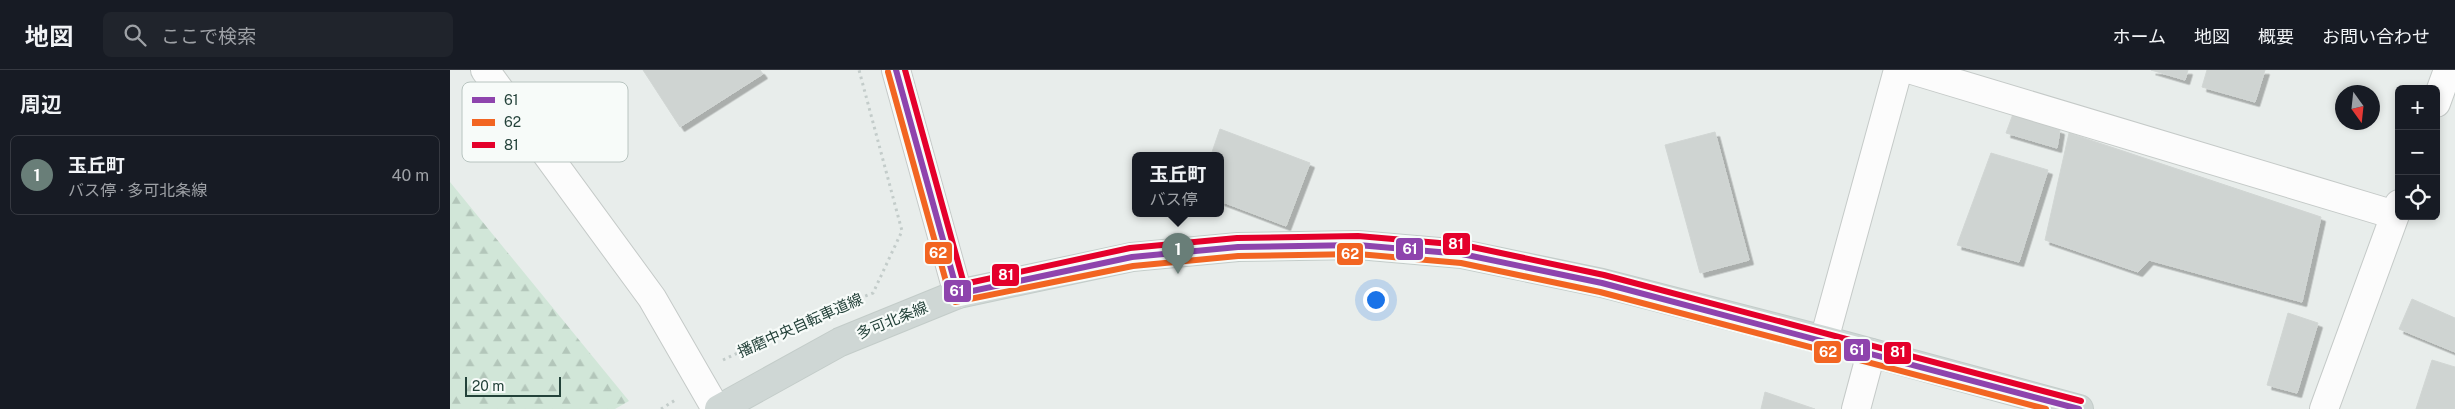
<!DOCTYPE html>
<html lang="ja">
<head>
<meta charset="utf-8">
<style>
	:root { --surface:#171b24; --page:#20242c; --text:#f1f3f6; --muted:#9ea1a6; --line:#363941; --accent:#697e78 }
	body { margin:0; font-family:"Public Sans","Noto Sans JP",sans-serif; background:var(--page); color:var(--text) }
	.controls { position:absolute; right:15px; top:15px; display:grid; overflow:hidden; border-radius:8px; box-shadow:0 2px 8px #0003 }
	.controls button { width:45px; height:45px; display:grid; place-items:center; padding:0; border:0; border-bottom:1px solid var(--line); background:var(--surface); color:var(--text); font:25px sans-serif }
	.compass { position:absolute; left:1885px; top:15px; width:45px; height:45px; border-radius:50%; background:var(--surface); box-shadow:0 2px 8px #0003; rotate:165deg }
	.scale { position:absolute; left:15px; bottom:12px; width:96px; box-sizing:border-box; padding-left:5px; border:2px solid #24423a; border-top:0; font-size:14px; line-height:18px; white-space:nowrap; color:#24423a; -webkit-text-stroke:4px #f7fbf9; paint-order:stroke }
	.you { position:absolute; left:925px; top:229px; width:18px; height:18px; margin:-12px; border:4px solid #fff; border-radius:50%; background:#1a73e8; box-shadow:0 0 0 8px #1a73e833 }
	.badge { display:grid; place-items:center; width:32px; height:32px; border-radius:50%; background:var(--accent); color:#fff; font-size:16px; font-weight:700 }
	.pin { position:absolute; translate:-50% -41px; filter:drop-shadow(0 1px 2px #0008) }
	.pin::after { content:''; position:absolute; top:26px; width:18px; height:15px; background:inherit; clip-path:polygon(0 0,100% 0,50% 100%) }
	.popup { position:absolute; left:682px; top:82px; width:92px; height:65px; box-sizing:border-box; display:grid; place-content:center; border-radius:8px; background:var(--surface); filter:drop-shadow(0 1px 4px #0005); font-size:16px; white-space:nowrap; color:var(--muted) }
	.popup b { font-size:19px; color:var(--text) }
	.popup::after { content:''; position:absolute; left:50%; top:100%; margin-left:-10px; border:10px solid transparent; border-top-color:var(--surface) }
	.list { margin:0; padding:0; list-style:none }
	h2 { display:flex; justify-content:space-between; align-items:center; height:65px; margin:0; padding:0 20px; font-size:21px }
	h2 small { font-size:16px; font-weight:400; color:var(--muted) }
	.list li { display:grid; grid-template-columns:32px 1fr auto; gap:15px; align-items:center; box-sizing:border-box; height:80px; margin:0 10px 10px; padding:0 10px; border:1px solid var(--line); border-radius:8px }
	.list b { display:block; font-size:19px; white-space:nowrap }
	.list p { margin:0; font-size:16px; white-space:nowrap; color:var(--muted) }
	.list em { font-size:16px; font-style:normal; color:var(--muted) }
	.icon { flex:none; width:28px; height:28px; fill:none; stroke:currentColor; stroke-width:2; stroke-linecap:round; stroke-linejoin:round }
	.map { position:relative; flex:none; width:2005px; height:339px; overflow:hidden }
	header { display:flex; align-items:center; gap:30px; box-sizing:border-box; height:70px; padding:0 25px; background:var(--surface); border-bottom:1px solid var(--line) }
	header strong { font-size:24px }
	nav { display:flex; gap:28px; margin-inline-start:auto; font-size:18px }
	.search { width:350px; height:45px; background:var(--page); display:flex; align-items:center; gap:12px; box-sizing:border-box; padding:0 18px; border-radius:8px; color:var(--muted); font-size:19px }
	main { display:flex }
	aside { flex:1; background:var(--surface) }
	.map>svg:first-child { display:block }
	.forest { fill:url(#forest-firs) }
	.building { fill:#cfd4d2; stroke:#d1d6d4; filter:url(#shadow) }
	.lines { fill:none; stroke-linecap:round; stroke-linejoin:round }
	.minor-casing { stroke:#c5cac8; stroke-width:30 }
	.tertiary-casing { stroke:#c5cac8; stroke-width:30 }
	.primary-casing { stroke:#c3ccc9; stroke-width:30 }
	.path { stroke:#c3ccca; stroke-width:3; stroke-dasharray:2.5 4; stroke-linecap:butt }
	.minor { stroke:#fcfcfc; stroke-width:28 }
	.tertiary { stroke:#fcfcfc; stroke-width:28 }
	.primary { stroke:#cfd7d5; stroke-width:28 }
	.bus-1-casing { stroke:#f7fbf9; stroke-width:10 }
	.bus-2-casing { stroke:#f7fbf9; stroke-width:10 }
	.bus-3-casing { stroke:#f7fbf9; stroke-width:10 }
	.bus-1 { stroke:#8e44ad; stroke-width:6 }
	.bus-2 { stroke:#f26522; stroke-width:6 }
	.bus-3 { stroke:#e4002b; stroke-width:6 }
	.labels { text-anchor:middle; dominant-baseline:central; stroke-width:4.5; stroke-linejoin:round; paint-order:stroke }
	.street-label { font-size:15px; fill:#24423a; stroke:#f7fbf9 }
	.key { fill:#f7fbf9; stroke:#b8c4c0; stroke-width:1 }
	.key-label { font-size:14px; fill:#24423a }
	.line-badge { stroke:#f7fbf9; stroke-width:2 }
	.badge-label { font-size:14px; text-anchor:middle; font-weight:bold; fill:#fff }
</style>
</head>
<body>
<header>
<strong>地図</strong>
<div class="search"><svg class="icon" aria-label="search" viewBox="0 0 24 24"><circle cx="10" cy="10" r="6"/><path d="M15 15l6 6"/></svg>ここで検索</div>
<nav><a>ホーム</a><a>地図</a><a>概要</a><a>お問い合わせ</a></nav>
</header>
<main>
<aside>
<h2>周辺<small></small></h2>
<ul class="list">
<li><span class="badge">1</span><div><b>玉丘町</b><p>バス停 · 多可北条線</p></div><em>40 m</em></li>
</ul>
</aside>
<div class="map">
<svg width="2005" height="339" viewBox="0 0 2005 339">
	<defs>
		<pattern id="forest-firs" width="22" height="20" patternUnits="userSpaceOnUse" patternTransform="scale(1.25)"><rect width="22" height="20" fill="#d1e6d8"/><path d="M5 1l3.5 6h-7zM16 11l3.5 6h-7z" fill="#b3c6ba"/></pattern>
		<filter id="shadow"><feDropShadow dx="4.5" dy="4.5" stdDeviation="0" flood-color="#0004"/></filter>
	</defs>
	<rect width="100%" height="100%" fill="#e8edeb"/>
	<path class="forest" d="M0,112L179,331L165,339H0Z"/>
	<path class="building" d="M193,0H310L313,4L230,57Z
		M1701,0H1738L1735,10Z
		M1757,0H1815L1805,32L1752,17Z
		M1563,44L1610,60L1607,78L1556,63Z
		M770,59L860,93L836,156L770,131V85H761Z
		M1265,62L1299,190L1250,203L1215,75Z
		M1619,63L1871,147L1852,232L1699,190L1688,202L1595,170Z
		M1541,83L1598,100L1569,192L1507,175Z
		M1962,229L2005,248V282L1949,259Z
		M1838,243L1868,253L1847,323L1817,315Z
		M1982,290L2005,297V339H1966Z
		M1315,322L1365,339H1311Z"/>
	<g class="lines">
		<defs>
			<path id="minor" d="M35,0L202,228L266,339
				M1462,0L1945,145
				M1986,33L1998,0
				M1374,270L1448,0
				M1406,339L1421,283
				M1874,339L1949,134"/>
			<path id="tertiary" d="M446,0L508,224"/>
			<path id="primary" d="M269,339L390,272L508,224L682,187L788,177L908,175L1012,184L1152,213L1374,270L1629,339"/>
		</defs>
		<use href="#minor" class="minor-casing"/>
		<use href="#tertiary" class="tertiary-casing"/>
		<use href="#primary" class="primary-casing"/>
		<path class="path" d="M273,290L365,246L423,223L452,161L409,0
			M211,339L227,329"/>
		<use href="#minor" class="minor"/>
		<use href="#tertiary" class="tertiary"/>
		<use href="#primary" class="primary"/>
		<defs>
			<path id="bus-1" d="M446,0L508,224L682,187L788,177L908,175L1012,184L1152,213L1629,339"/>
			<path id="bus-2" d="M438,2L500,226L505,232L683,196L788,186L908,184L1011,193L1150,222L1596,339"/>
			<path id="bus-3" d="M455,0L514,214L680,178L787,168L908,166L1013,175L1154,205L1631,331"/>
		</defs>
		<use href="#bus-1" class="bus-1-casing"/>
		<use href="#bus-2" class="bus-2-casing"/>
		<use href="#bus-3" class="bus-3-casing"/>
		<use href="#bus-1" class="bus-1"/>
		<use href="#bus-2" class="bus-2"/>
		<use href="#bus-3" class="bus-3"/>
	</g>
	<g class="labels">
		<g class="street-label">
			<text transform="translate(442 250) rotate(-22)">多可北条線</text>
			<text transform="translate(350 255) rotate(-24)">播磨中央自転車道線</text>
		</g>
	</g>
	<rect x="12" y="12" width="166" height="80" rx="8" class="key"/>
	<rect x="22" y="27" width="23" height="6" fill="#8e44ad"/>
	<rect x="22" y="49" width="23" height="7" fill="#f26522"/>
	<rect x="22" y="72" width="23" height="6" fill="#e4002b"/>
	<g class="key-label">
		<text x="54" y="35">61</text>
		<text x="54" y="57">62</text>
		<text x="54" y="80">81</text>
	</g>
	<g class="line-badge">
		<rect x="992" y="162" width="29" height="24" rx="5" fill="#e4002b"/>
		<rect x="945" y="167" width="29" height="24" rx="5" fill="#8e44ad"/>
		<rect x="474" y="171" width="29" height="24" rx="5" fill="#f26522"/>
		<rect x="886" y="172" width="28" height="24" rx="5" fill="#f26522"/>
		<rect x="541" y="193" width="29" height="24" rx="5" fill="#e4002b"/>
		<rect x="493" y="209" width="29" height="24" rx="5" fill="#8e44ad"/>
		<rect x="1393" y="268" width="28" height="24" rx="5" fill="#8e44ad"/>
		<rect x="1363" y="270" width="29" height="24" rx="5" fill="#f26522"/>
		<rect x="1433" y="271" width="29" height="24" rx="5" fill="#e4002b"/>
	</g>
	<g class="badge-label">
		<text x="1006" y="179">81</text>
		<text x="960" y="184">61</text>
		<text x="488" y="188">62</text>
		<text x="900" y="189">62</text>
		<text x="556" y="210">81</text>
		<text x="507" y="226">61</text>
		<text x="1407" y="285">61</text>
		<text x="1378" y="287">62</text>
		<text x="1448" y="287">81</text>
	</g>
</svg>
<div class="controls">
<button>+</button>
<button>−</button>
<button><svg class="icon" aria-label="locate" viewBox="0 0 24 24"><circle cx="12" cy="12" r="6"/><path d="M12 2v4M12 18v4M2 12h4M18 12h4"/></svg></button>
</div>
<svg class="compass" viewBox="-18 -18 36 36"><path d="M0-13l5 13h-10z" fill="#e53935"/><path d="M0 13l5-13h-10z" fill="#9ea1a6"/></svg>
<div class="scale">20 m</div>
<div class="you"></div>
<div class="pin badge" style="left:728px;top:204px">1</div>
<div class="popup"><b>玉丘町</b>バス停</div>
</div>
</main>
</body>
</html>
